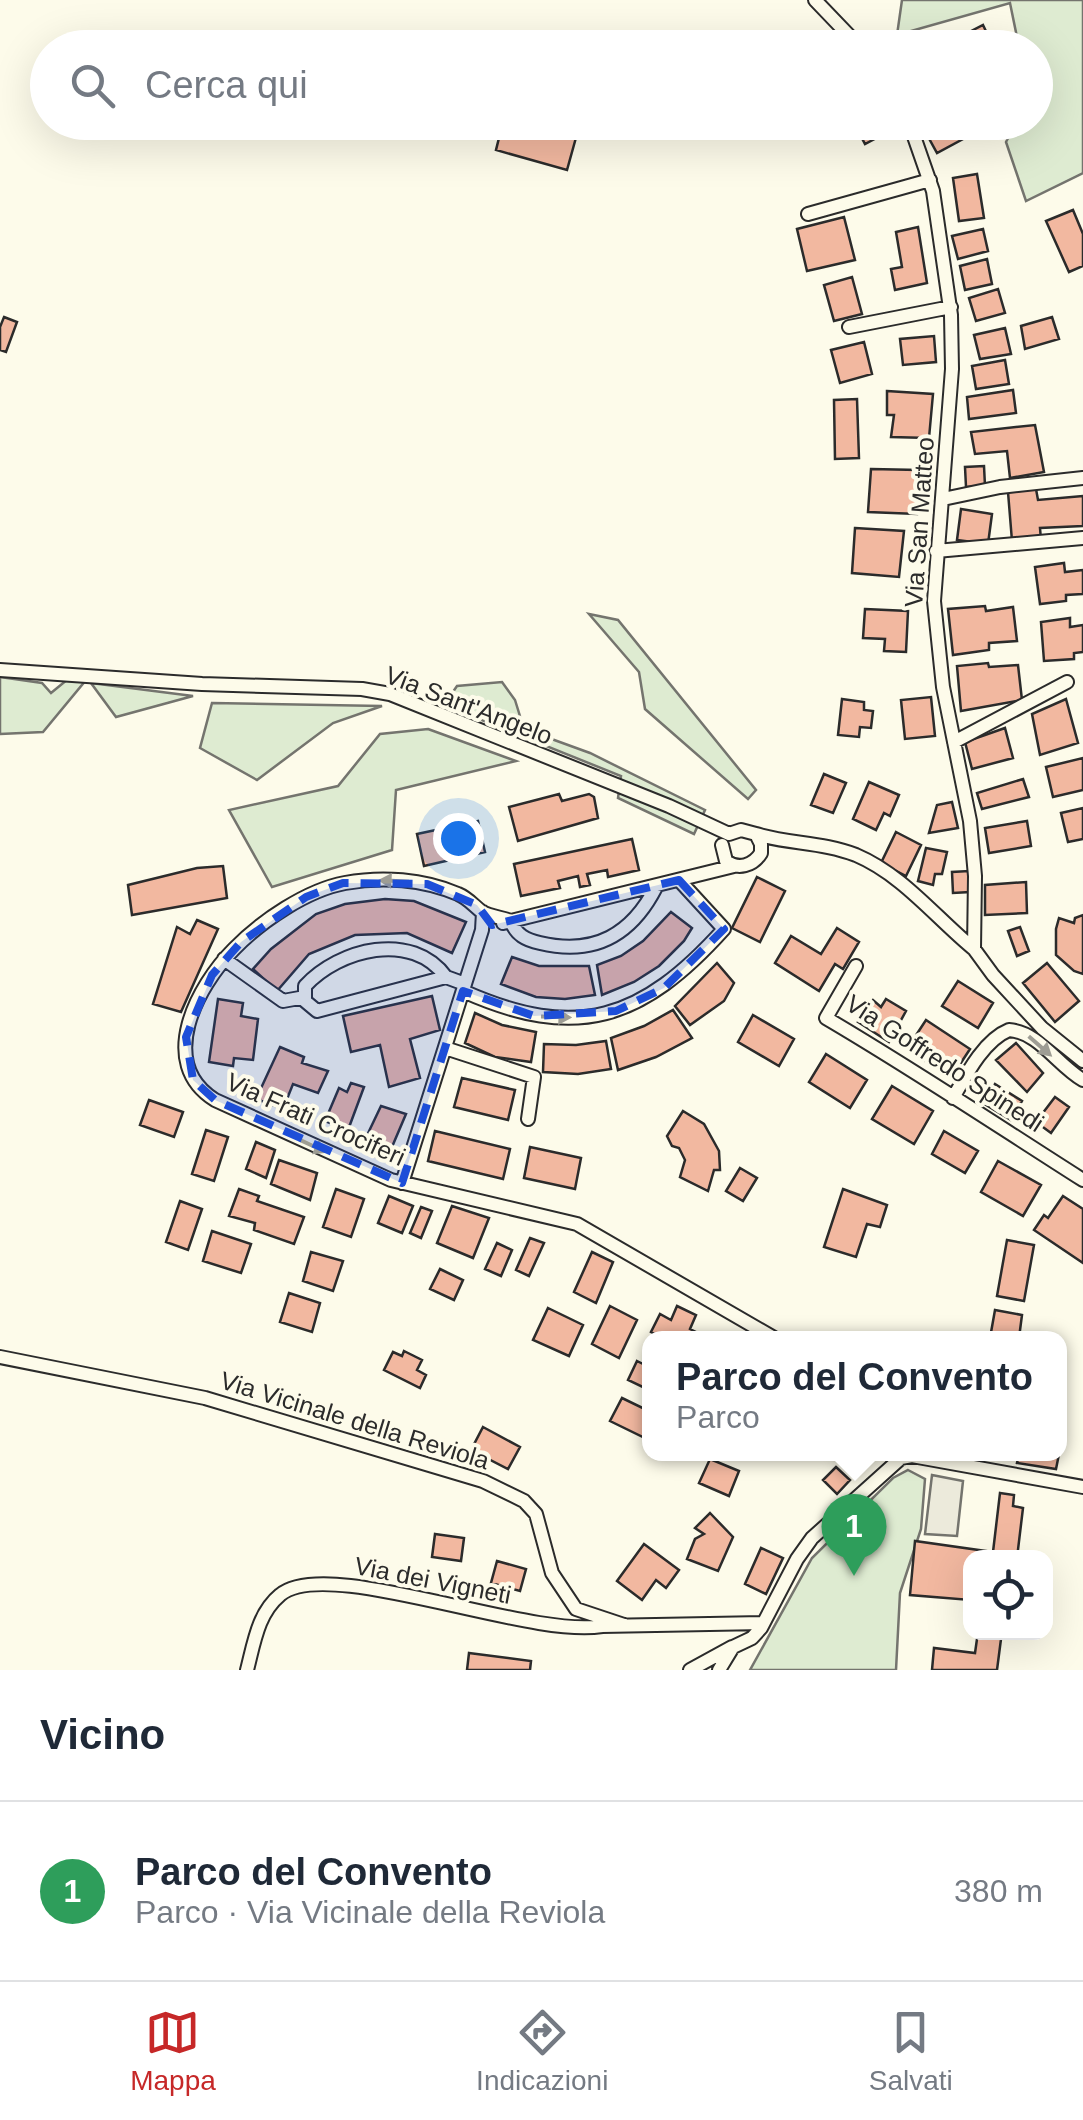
<!DOCTYPE html>
<html lang="it">
<head>
<meta charset="utf-8">
<style>
	:root { --surface:#fff; --page:#f6f6f7; --text:#1f2937; --muted:#747a83; --line:#e0e1e3; --accent:#c62828 }
	body { margin:0; font-family:Helvetica,sans-serif; background:var(--page); color:var(--text) }
	.controls { position:absolute; right:30px; bottom:30px; display:grid; overflow:hidden; border-radius:20px; box-shadow:0 10px 40px #0002 }
	.controls button { width:90px; height:90px; display:grid; place-items:center; padding:0; border:0; border-bottom:2px solid var(--line); background:var(--surface); color:var(--text); font:50px sans-serif }
	.you { position:absolute; left:458px; top:838px; width:35px; height:35px; margin:-25px; border:8px solid #fff; border-radius:50%; background:#1a73e8; box-shadow:0 0 0 15px #1a73e833 }
	.badge { display:grid; place-items:center; width:65px; height:65px; border-radius:50%; background:var(--accent); color:#fff; font-size:32px; font-weight:700 }
	.pin { position:absolute; translate:-50% -82px; filter:drop-shadow(0 2px 5px #0008) }
	.pin::after { content:''; position:absolute; top:52px; width:35px; height:30px; background:inherit; clip-path:polygon(0 0,100% 0,50% 100%) }
	.popup { position:absolute; left:642px; top:1331px; width:425px; height:130px; box-sizing:border-box; display:grid; place-content:center; border-radius:20px; background:var(--surface); filter:drop-shadow(0 2px 8px #0005); font-size:32px; white-space:nowrap; color:var(--muted) }
	.popup b { font-size:38px; color:var(--text) }
	.popup::after { content:''; position:absolute; left:50%; top:100%; margin-left:-20px; border:20px solid transparent; border-top-color:var(--surface) }
	.list { margin:0; padding:0; list-style:none }
	h2 { display:flex; justify-content:space-between; align-items:center; height:130px; margin:0; padding:0 40px; font-size:42px }
	h2 small { font-size:32px; font-weight:400; color:var(--muted) }
	.list li { display:grid; grid-template-columns:65px 1fr auto; gap:30px; align-items:center; box-sizing:border-box; height:180px; padding:0 40px; border-top:2px solid var(--line) }
	.list b { display:block; font-size:38px; white-space:nowrap }
	.list p { margin:0; font-size:32px; white-space:nowrap; color:var(--muted) }
	.list em { font-size:32px; font-style:normal; color:var(--muted) }
	.icon { flex:none; width:55px; height:55px; fill:none; stroke:currentColor; stroke-width:2; stroke-linecap:round; stroke-linejoin:round }
	.map { position:relative; flex:none; width:1083px; height:1670px; overflow:hidden }
	.search { position:absolute; background:var(--surface); box-shadow:0 10px 40px #0002; left:30px; right:30px; top:30px; height:110px; display:flex; align-items:center; gap:25px; box-sizing:border-box; padding:0 35px; border-radius:55px; color:var(--muted); font-size:38px }
	.sheet { height:310px; background:var(--surface) }
	nav { display:flex; justify-content:space-around; align-items:center; box-sizing:border-box; height:140px; border-top:2px solid var(--line); background:var(--surface); font-size:28px; color:var(--muted) }
	nav a { display:grid; justify-items:center; gap:5px }
	nav .on { color:var(--accent) }
	.map>svg:first-child { display:block }
	.green { fill:#deebd1; stroke:#74746e; stroke-width:2.5 }
	.parking { fill:#eceadb; stroke:#74746e; stroke-width:2.5 }
	.building { fill:#f2b8a0; stroke:#2b2b2b; stroke-width:2.5 }
	.lines { fill:none; stroke-linecap:round; stroke-linejoin:round }
	.street-casing { stroke:#2b2b2b; stroke-width:16 }
	.street { stroke:#fdfbea; stroke-width:12 }
	.oneway { fill:#9e9d94 }
	.marked { fill:#1d4ed8; fill-opacity:0.2; stroke:#1d4ed8; stroke-width:8; stroke-dasharray:20 12; stroke-linejoin:round }
	.labels { text-anchor:middle; dominant-baseline:central; stroke-width:8; stroke-linejoin:round; paint-order:stroke }
	.street-label { font-size:25px; fill:#2b2b2b; stroke:#fdfbea }
</style>
</head>
<body>
<div class="map">
<svg width="1083" height="1670" viewBox="0 0 1083 1670">
	<rect width="100%" height="100%" fill="#fdfbea"/>
	<path class="green" d="M902,0H1083V173L1026,201L1006,142L1016,123L1036,122V48L1019,47L1010,3L897,35Z
		M589,614L618,620L756,790L748,799L645,709L639,672Z
		M0,677L42,683L51,693L68,679L86,680L43,732L0,734Z
		M502,682L515,700L524,729L590,753L705,810L694,834L618,798L621,776L444,705L457,686Z
		M91,683L193,696L116,717Z
		M212,703L382,706L333,723L257,780L200,748Z
		M428,729L516,761L396,790L392,850L272,887L229,810L338,786L380,734Z
		M908,1470L925,1479L921,1529L900,1593L896,1670H750L812,1558L893,1478Z"/>
	<path class="parking" d="M932,1475L963,1481L957,1536L925,1534Z"/>
	<path class="building" d="M983,25L994,48H945L944,45Z
		M503,122H533L577,134L567,170L496,150Z
		M875,122L882,135L865,144L854,123Z
		M920,122H953L963,139L937,153Z
		M977,174L984,218L959,221L953,178Z
		M1073,210L1083,234V266L1069,272L1046,221Z
		M844,217L855,260L807,271L797,229Z
		M918,227L927,283L895,290L891,269L902,267L896,232Z
		M983,229L988,251L958,259L952,236Z
		M987,259L992,284L965,290L960,266Z
		M852,277L862,314L834,321L824,285Z
		M998,289L1005,313L976,321L969,298Z
		M4,317L17,322L6,352L0,350V327Z
		M1052,317L1059,339L1025,349L1021,326Z
		M1005,328L1011,354L980,359L974,335Z
		M934,336L936,362L903,365L900,339Z
		M864,342L872,374L840,383L831,350Z
		M1005,360L1009,384L976,389L972,366Z
		M1013,390L1016,413L969,419L967,397Z
		M887,391L933,394L929,438L891,437L894,415H887Z
		M857,399L859,458L835,459L834,400Z
		M1035,425L1044,472L1010,478L1007,451L975,454L971,432Z
		M984,466L985,486L966,487L965,467Z
		M871,469L919,470L917,514L868,512Z
		M1036,489L1038,500L1083,496V526L1040,528L1041,540L1012,541L1008,492Z
		M961,509L992,514L988,544L957,540Z
		M855,528L904,531L899,577L852,573Z
		M1064,563L1065,572L1083,570V594L1066,595V601L1040,604L1035,567Z
		M985,606L986,611L1013,607L1017,641L989,643V650L953,655L948,609Z
		M865,609L908,611L906,652L884,651L885,639L863,638Z
		M1070,618V627L1083,625V652L1074,653V659L1044,661L1041,622Z
		M988,663L989,667L1018,665L1022,700L961,711L957,666Z
		M931,697L935,736L905,739L901,700Z
		M842,699L864,702V710L873,711L871,728L860,727L859,737L838,735Z
		M1066,699L1078,743L1040,755L1032,714Z
		M1005,728L1013,758L972,769L965,742Z
		M1083,758V790L1053,797L1046,767Z
		M824,774L846,783L833,813L811,805Z
		M1023,779L1029,797L982,809L977,793Z
		M869,782L899,795L890,816L884,813L876,830L853,819Z
		M559,794L562,801L589,794L594,797L598,818L518,841L509,807Z
		M952,802L958,828L929,833L937,805Z
		M1083,808V839L1068,842L1061,813Z
		M478,821L485,852L424,866L417,834Z
		M1027,821L1031,846L989,853L985,828Z
		M896,832L921,845L906,876L881,863Z
		M632,839L639,870L608,877L607,870L587,874L590,885L580,887L578,876L558,881L560,888L521,896L514,864Z
		M926,848L947,852L942,874H935L933,885L918,881Z
		M223,866L227,898L132,915L128,885L197,868Z
		M969,871L970,892L953,893L952,872Z
		M757,877L785,891L760,942L732,928Z
		M1026,882L1027,913L985,915V885Z
		M385,899L414,901L466,922L452,953L407,933L355,935L309,954L277,991L253,969L271,949L316,914L345,904Z
		M671,912L692,928L684,941L659,966L634,982L602,995L597,965L621,956L643,941Z
		M1083,915V974L1074,971L1056,955V929L1059,918L1074,923L1075,918Z
		M197,920L218,929L181,1012L153,1004L177,927L190,934Z
		M1020,927L1029,951L1017,956L1008,931Z
		M837,928L859,942L843,969L835,964L819,991L775,963L791,936L821,954Z
		M512,957L539,966H589L595,995L565,999L536,997L501,984Z
		M717,963L734,983L724,1001L690,1025L675,1006Z
		M1047,963L1079,1001L1055,1022L1023,983Z
		M958,981L993,1003L978,1028L942,1006Z
		M432,996L440,1030L410,1039L420,1078L389,1087L380,1045L351,1052L343,1016Z
		M218,999L243,1003L241,1016L258,1019L253,1060L234,1058L233,1066L209,1062Z
		M886,999L906,1011L889,1042L858,1022L873,1000L881,1007Z
		M673,1010L692,1038L656,1057L618,1070L611,1038L644,1026Z
		M475,1013L502,1025L536,1032L531,1062L495,1057L465,1043Z
		M753,1015L794,1039L779,1066L738,1042Z
		M926,1020L970,1049L951,1078L907,1049Z
		M606,1041L611,1069L578,1074L543,1072L544,1044L576,1045Z
		M1016,1043L1043,1073L1027,1092L996,1060Z
		M280,1047L304,1057L302,1063L328,1071L318,1093L293,1084L283,1109L256,1099Z
		M826,1054L867,1080L850,1108L809,1082Z
		M462,1078L515,1090L508,1120L454,1107Z
		M351,1083L364,1087L348,1130L325,1121L339,1088L347,1092Z
		M995,1084L1022,1101L1011,1120L983,1103Z
		M892,1086L933,1111L914,1144L872,1119Z
		M1055,1097L1069,1107L1051,1133L1036,1122Z
		M149,1100L183,1112L174,1137L140,1125Z
		M381,1106L406,1114L386,1161L360,1150Z
		M683,1111L704,1124L719,1151L720,1170H714L708,1191L680,1177L685,1160L679,1148L672,1146L667,1136Z
		M206,1130L228,1137L214,1181L192,1174Z
		M435,1131L510,1149L503,1179L428,1161Z
		M944,1131L978,1151L965,1173L932,1154Z
		M256,1142L275,1150L266,1178L246,1169Z
		M530,1147L581,1158L575,1189L524,1178Z
		M279,1160L317,1173L310,1200L271,1184Z
		M998,1161L1041,1185L1023,1216L981,1192Z
		M740,1168L757,1178L743,1201L726,1191Z
		M239,1189L259,1196L257,1201L304,1217L294,1244L254,1230L255,1223L229,1216Z
		M336,1189L364,1199L351,1237L323,1227Z
		M843,1189L887,1205L880,1227L867,1224L856,1257L824,1247Z
		M389,1196L413,1206L402,1233L378,1223Z
		M1063,1196L1083,1209V1263L1034,1230L1044,1215L1048,1218Z
		M180,1201L202,1209L188,1250L166,1242Z
		M452,1206L489,1218L473,1258L437,1243Z
		M421,1207L432,1211L421,1238L410,1233Z
		M212,1231L251,1244L241,1273L203,1261Z
		M530,1238L544,1243L529,1276L516,1270Z
		M1007,1240L1034,1245L1024,1301L997,1296Z
		M497,1243L512,1250L501,1276L485,1269Z
		M311,1252L343,1261L333,1291L303,1281Z
		M592,1252L613,1262L596,1303L574,1292Z
		M440,1269L463,1280L454,1300L430,1289Z
		M289,1293L320,1303L312,1332L280,1322Z
		M610,1306L637,1320L619,1358L592,1344Z
		M677,1306L696,1315L690,1329L700,1334L698,1338H663L651,1332L660,1314L671,1320Z
		M548,1308L583,1325L569,1356L533,1340Z
		M995,1310L1022,1315L1019,1338H990Z
		M404,1351L422,1360L417,1370L426,1375L420,1388L384,1370L393,1352L402,1356Z
		M637,1361L649,1367V1390L628,1380Z
		M622,1398L649,1411V1440L610,1421Z
		M483,1427L520,1447L508,1469L471,1450Z
		M1019,1454H1059L1056,1469L1017,1463Z
		M710,1459L739,1471L729,1496L699,1483Z
		M836,1467L850,1480L837,1494L823,1480Z
		M1000,1493L1014,1495L1013,1506L1023,1508L1017,1558H970V1600L910,1595L915,1541L993,1552Z
		M710,1513L733,1537L718,1571L687,1559L695,1539L704,1534L695,1528Z
		M435,1534L464,1538L461,1561L432,1557Z
		M644,1544L679,1570L666,1588L656,1580L642,1600L617,1581Z
		M761,1548L783,1558L766,1594L745,1584Z
		M497,1561L526,1569L520,1591L491,1583Z
		M978,1632H988V1637L1001,1639L997,1670H932L934,1648L975,1653Z
		M469,1653L531,1661L530,1670H467Z"/>
	<g class="lines">
		<defs>
			<path id="street" d="M815,0L861,48
				M909,122L933,191L951,315L952,369L934,601L943,687L970,821L975,876L974,949L993,975L1042,1028L1083,1061
				M808,214L930,180
				M849,327L951,307
				M943,499L1000,487L1083,478
				M936,551L1083,538
				M0,670L202,684L362,689L390,694L669,806L729,834L741,830L756,834L761,844V853C753,866 738,870 726,861L722,845
				M954,742L1067,682
				M756,834C789,844 823,842 856,855C903,875 936,918 974,949
				M511,921C503,918 489,916 482,912C474,906 468,898 458,894C423,879 382,876 345,883C307,890 261,921 234,949C197,986 156,1063 215,1100L391,1180L577,1224L774,1338
				M511,921C516,935 526,940 540,943C595,956 632,934 656,887
				M503,923L734,866
				M224,959L283,1001L305,997
				M856,966L826,1018C913,1069 998,1126 1083,1180
				M446,977C412,930 339,949 305,986V1001L317,1011L446,977L465,984
				M463,991C577,1042 642,1020 724,929L679,880
				M445,1048L534,1077L528,1119
				M953,1098C966,1075 984,1040 1009,1030C1039,1032 1058,1066 1083,1080
				M402,1183L482,930L483,912
				M0,1357L205,1398L483,1481L524,1501L536,1514L552,1573L576,1609L624,1625
				M247,1670C254,1643 258,1613 280,1595C326,1555 529,1639 602,1626L763,1623
				M690,1670L732,1647
				M719,1670L733,1647L752,1638L761,1628L797,1559L812,1538L901,1458L912,1456L1083,1487"/>
		</defs>
		<use href="#street" class="street-casing"/>
		<use href="#street" class="street"/>
	</g>
	<defs><path id="oneway-solid" d="M-6-.8H1V-3.2L6.5 0L1 3.2V.8H-6Z" transform="scale(2.5)"/></defs>
	<g class="oneway">
		<use href="#oneway-solid" transform="translate(394 881) rotate(-177)"/>
		<use href="#oneway-solid" transform="translate(556 1017) rotate(2)"/>
		<use href="#oneway-solid" transform="translate(1040 1046) rotate(41)"/>
		<use href="#oneway-solid" transform="translate(313 1146) rotate(25)"/>
	</g>
	<path class="marked" d="M679,880L724,929L664,988L616,1011L534,1016L463,991L402,1183L215,1100L193,1080L186,1037L212,975L241,942L306,897L343,883L427,884L477,905L492,925Z"/>
	<g class="labels">
		<g class="street-label">
			<text transform="translate(919 522) rotate(-86)">Via San Matteo</text>
			<text transform="translate(469 705) rotate(21)">Via Sant'Angelo</text>
			<text transform="translate(945 1063) rotate(33)">Via Goffredo Spinedi</text>
			<text transform="translate(316 1119) rotate(24)">Via Frati Crociferi</text>
			<text transform="translate(355 1420) rotate(17)">Via Vicinale della Reviola</text>
			<text transform="translate(433 1580) rotate(11)">Via dei Vigneti</text>
		</g>
	</g>
</svg>
<div class="controls">
<button><svg class="icon" aria-label="locate" viewBox="0 0 24 24"><circle cx="12" cy="12" r="6"/><path d="M12 2v4M12 18v4M2 12h4M18 12h4"/></svg></button>
</div>
<div class="you"></div>
<div class="pin badge" style="left:854px;top:1576px;background:#2e9e5b">1</div>
<div class="popup"><b>Parco del Convento</b>Parco</div>
<div class="search"><svg class="icon" aria-label="search" viewBox="0 0 24 24"><circle cx="10" cy="10" r="6"/><path d="M15 15l6 6"/></svg>Cerca qui</div>
</div>
<section class="sheet">
<h2>Vicino<small></small></h2>
<ul class="list">
<li><span class="badge" style="background:#2e9e5b">1</span><div><b>Parco del Convento</b><p>Parco · Via Vicinale della Reviola</p></div><em>380 m</em></li>
</ul>
</section>
<nav>
<a class="on"><svg class="icon" aria-label="map" viewBox="0 0 24 24"><path d="M3 6l6-2 6 2 6-2v14l-6 2-6-2-6 2zM9 4v14M15 6v14"/></svg>Mappa</a>
<a><svg class="icon" aria-label="directions" viewBox="0 0 24 24"><path d="M12 3l9 9-9 9-9-9zM9 14v-3h6M13 9l2 2-2 2"/></svg>Indicazioni</a>
<a><svg class="icon" aria-label="saved" viewBox="0 0 24 24"><path d="M7 4h10v16l-5-4-5 4z"/></svg>Salvati</a>
</nav>
</body>
</html>
